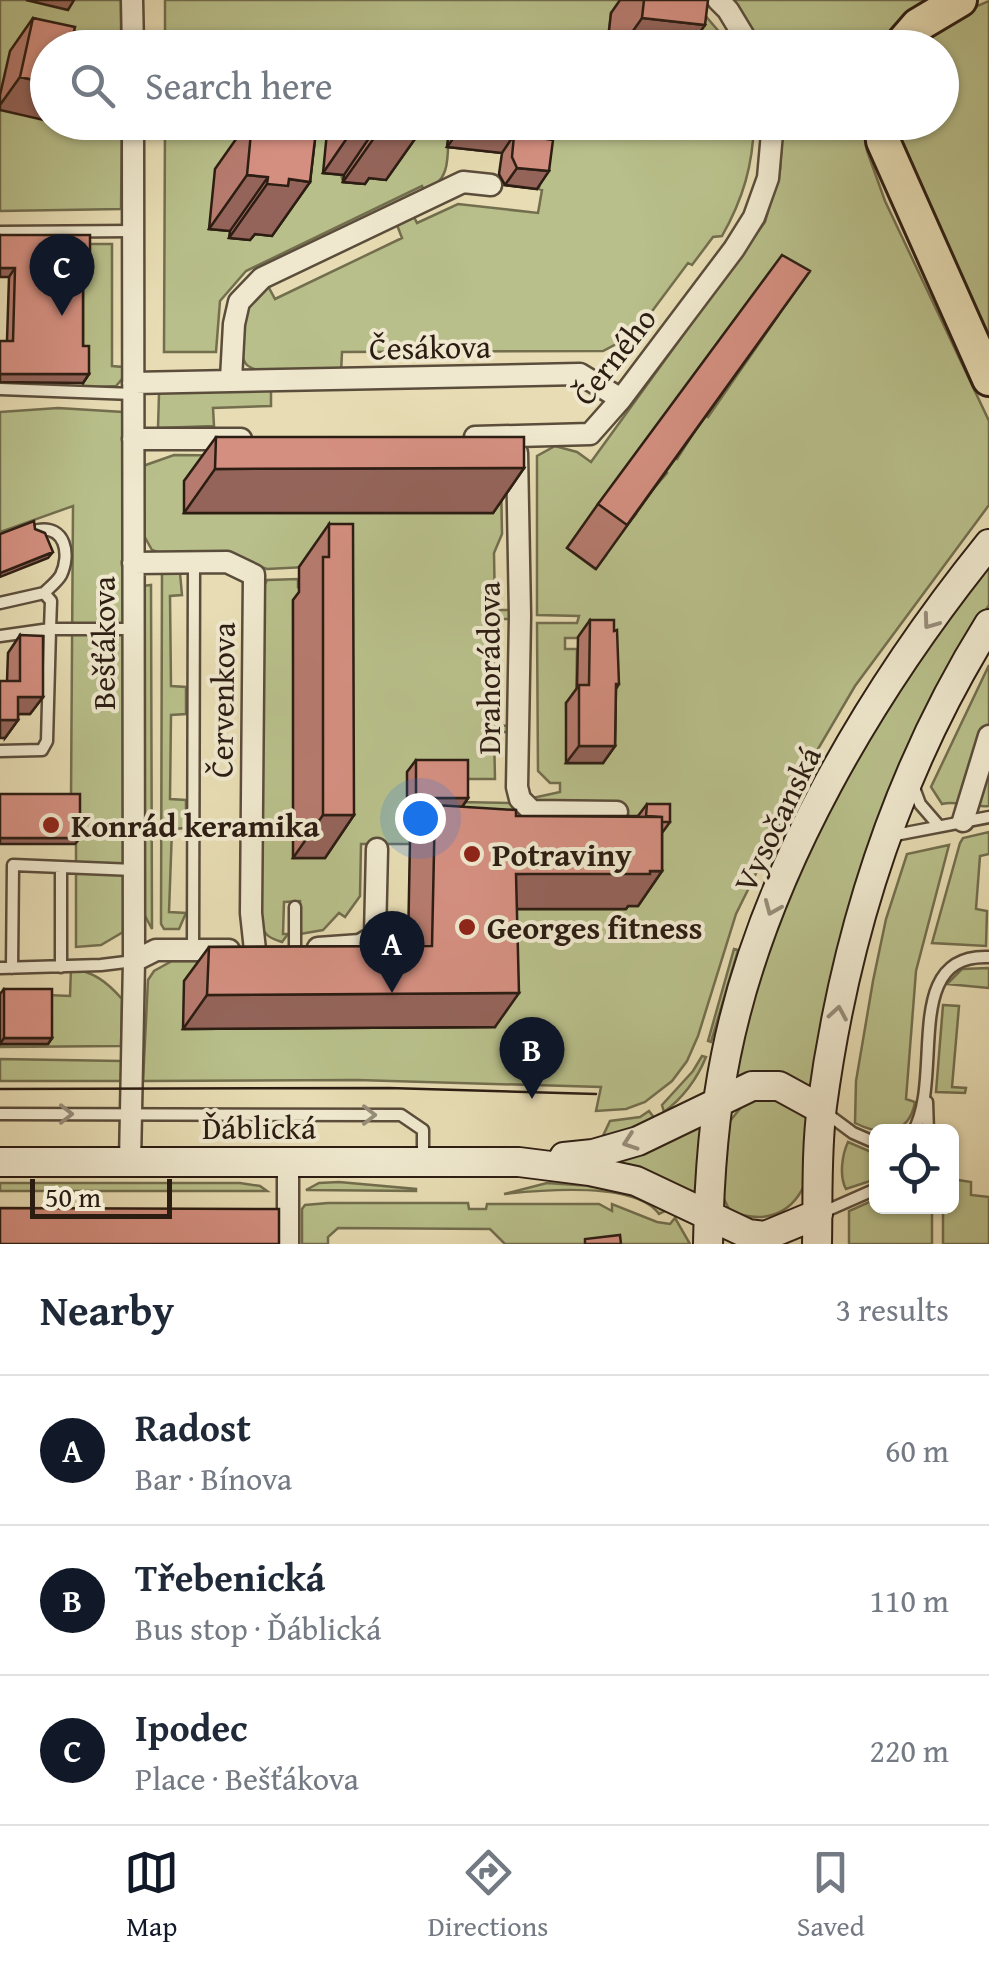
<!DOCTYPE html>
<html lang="en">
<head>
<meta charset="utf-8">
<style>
	:root { --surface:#fff; --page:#f6f6f7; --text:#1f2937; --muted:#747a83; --line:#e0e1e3; --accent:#111827 }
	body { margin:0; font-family:"Gentium Book Plus",serif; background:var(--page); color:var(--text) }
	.controls { position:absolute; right:30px; bottom:30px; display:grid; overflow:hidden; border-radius:15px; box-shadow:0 2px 8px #0004 }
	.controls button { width:90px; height:90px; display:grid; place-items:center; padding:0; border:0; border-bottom:2px solid var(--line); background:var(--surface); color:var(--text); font:50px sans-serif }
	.scale { position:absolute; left:30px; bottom:25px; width:142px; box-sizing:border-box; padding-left:10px; border:5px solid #2c1d13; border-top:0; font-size:28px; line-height:35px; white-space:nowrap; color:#2c1d13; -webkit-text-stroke:8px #efe8ce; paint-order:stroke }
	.you { position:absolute; left:420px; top:818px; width:35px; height:35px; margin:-25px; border:8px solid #fff; border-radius:50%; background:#1a73e8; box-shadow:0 0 0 15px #1a73e833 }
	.badge { display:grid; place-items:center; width:65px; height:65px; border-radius:50%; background:var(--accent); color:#fff; font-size:32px; font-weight:700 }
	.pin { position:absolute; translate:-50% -82px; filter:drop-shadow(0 2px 5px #0008) }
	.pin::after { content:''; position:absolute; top:52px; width:35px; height:30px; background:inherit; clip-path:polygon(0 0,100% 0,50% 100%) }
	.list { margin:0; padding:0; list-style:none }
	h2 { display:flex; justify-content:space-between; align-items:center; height:130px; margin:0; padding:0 40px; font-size:42px }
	h2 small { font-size:32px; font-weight:400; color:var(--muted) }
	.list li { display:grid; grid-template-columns:65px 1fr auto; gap:30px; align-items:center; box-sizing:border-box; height:150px; padding:0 40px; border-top:2px solid var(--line) }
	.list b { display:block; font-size:38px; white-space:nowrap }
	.list p { margin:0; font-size:32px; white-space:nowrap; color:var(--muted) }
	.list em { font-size:32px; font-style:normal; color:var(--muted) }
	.icon { flex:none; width:55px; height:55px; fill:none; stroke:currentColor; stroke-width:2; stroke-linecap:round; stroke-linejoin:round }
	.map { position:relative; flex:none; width:989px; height:1244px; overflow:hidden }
	.search { position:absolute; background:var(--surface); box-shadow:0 2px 8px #0004; left:30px; right:30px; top:30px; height:110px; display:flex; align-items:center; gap:25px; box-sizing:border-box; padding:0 35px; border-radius:55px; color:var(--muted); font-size:38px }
	.sheet { height:580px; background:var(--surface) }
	nav { display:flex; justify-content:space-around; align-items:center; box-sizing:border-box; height:140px; border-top:2px solid var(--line); background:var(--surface); font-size:28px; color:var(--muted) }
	nav a { display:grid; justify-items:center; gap:5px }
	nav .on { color:var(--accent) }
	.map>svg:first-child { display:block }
	.green { fill:#b8bf8a; stroke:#726e4e; stroke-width:2.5; fill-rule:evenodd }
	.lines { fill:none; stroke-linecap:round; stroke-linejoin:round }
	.service-casing { stroke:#5b4d3b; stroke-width:15 }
	.minor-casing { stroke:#5b4d3b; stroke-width:25 }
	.secondary-casing { stroke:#2c1d13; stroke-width:32 }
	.trunk-casing { stroke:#2c1d13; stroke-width:38 }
	.service { stroke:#efe8ce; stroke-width:10 }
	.minor { stroke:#efe8ce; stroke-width:20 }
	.secondary { stroke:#efe8ce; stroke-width:28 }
	.trunk { stroke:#e7dcb3; stroke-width:32 }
	.tram { stroke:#2c1d13; stroke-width:2.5 }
	.wall { fill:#b67b6e; stroke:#2c1d13; stroke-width:2.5 }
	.shaded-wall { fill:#94645a; stroke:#2c1d13; stroke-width:2.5 }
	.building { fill:#d48f80; stroke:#2c1d13; stroke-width:2.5 }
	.oneway { stroke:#978d7a }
	.poi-dot { fill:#8f2418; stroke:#efe8ce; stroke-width:4 }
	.labels { text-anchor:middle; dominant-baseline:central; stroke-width:8; stroke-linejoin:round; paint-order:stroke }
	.street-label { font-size:32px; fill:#2c1d13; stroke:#efe8ce }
	.poi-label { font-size:32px; font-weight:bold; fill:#2c1d13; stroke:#efe8ce; text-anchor:start }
</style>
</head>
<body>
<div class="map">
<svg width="989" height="1244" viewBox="0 0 989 1244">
	<rect width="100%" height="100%" fill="#e7dcb3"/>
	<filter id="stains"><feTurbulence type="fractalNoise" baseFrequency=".002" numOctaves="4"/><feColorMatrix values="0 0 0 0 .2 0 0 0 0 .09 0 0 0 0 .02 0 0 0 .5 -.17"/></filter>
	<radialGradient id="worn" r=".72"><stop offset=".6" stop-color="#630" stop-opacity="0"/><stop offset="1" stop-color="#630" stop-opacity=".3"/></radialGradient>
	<path class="green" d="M0,0H121V47L48,48V122L122,123L121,209L0,211Z
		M165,0H692L732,47H670L611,13L607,47L165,48Z
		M733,0H934L897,24L880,48L763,47Z
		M989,1V335L897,146L892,123L942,122V48L914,47L954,16Z
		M165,123H328L343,182L364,184L365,177L386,179L392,123H449C446,147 455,182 424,190L422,186L246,271L220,301L216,352H164Z
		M540,123H754C753,165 743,199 722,236L713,237L692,265L688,263L635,334L603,351L342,352L341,373C321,373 258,378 246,364C239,355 241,343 242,333C243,311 250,299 268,286L275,299L402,238L397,225L414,217L417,223L458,204L538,213L542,190L539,189L542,156Z
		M783,123H864L867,151L885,201L989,421V505L855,686L815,754L736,914L698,1036L687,1061L672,1081L645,1102L626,1109L596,1111L601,1087L357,1080L143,1081L148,980L154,971L172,961H399L408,957V965L414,966V980L185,981V1029L494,1027L497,986L492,979V909H625L626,906L638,905V852L492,851L491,844H361L360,896L345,917L339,913L323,930L300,934V901L284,902L283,934H288L282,942C269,938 264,935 260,922V594L267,580L298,579V587H324L325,566L267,569L223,554H163L152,550L143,534V466L174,455L489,458L496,465L501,478L502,534L494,553L495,610H510V619H494V725L510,726V732H494L495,779H461V771H408L407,811H461V802L510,803L560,792V783H550L538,771L537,623H577L579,616L537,615V456L555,446L577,452L591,462L765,222L780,170ZM750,300L762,308L765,305L778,316L708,417L705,415L677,459L674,457L664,470L667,473L634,511L636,514L603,552L606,555L595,569L567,548ZM185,481H492L493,512L185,513ZM325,600V857L294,858L293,601ZM565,638H601L602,648H605L607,701L603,702V763H567L566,703H576L577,649H565ZM638,816H661V833L638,834Z
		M84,244H112V366L123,367L122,379L116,386L83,388V356L77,320Z
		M271,390V406L213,408L214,426L158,428L159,394L167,391Z
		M58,408L123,412V932L101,945L76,947V799L71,798L73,506L0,532V412Z
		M989,562V605L954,663L815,1084L809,1086C785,1073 763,1069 737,1079L733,1074C756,957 810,833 871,730C906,671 950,617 989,562Z
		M162,570L180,573L182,595L170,596L171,686L186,687V714L171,715L170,799L186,800V828L172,829L169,912L186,913L179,929H164L161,924Z
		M151,585L152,929L144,914L142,586Z
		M989,665V806C973,808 958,800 942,804L931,787Z
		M989,832V854L980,856L976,909L987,911L986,946L932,943L960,843L963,838Z
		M949,845L916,971L906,1099L915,1102C909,1136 881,1136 855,1123L856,1081L873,981L886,919L907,854Z
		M734,949L738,950L711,1042L708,1041Z
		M989,968V988L947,984L962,969Z
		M71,969C93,971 107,982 122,999L121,1046L0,1047V1044L47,1043V995L70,996Z
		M943,1005L959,1006L952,1087L966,1088L965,1093L936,1092Z
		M702,1056L706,1057C697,1079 684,1097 664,1112L662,1105L693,1071Z
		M0,1059L121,1061L122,1081H0Z
		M769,1096C778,1100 791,1103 799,1109C828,1132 812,1244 730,1211L721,1193L726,1126L747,1100Z
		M649,1111L655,1119L630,1131L602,1138L610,1121L640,1117Z
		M700,1121L703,1127L698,1196L613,1162Z
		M848,1142L876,1154V1179L846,1189C839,1176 842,1155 848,1142Z
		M952,1179L971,1182V1195L989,1197V1244H943V1207L952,1206Z
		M339,1182L416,1189V1191L306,1190L319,1183Z
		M0,1183H240L260,1186L267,1191H0Z
		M547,1183L621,1188L667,1210L659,1214C635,1181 541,1190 504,1194Z
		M876,1199V1206L932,1207V1244H849V1211Z
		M328,1203H468L469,1209H486L487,1204H599L612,1211V1204L657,1222L670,1224L675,1218L690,1244H505L490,1229L338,1228L328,1237V1244H302V1209L305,1205Z"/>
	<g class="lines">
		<defs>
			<path id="service" d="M0,232L133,231
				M0,389L133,394
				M38,530C65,525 71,554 61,575C57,582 50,587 44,593
				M0,603L44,593L51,601L50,629H133
				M0,636L50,629L47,741L42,750L0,751
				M913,785L920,804L939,826
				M890,836L989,817
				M61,867V967
				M193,950L194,563
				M295,950V907
				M0,968L101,965L134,961
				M12,968L13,865L134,870
				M927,1102L928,1132
				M826,1113L853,1133L876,1143
				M0,1114L401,1115L423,1130V1162
				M913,1132C945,1077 900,953 989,957
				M819,1214L876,1189"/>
			<path id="minor" d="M132,0L133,48
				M718,0L728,10L751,48
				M231,379L234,324L239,302L262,278L463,182L491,185
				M133,383L580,374L621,399
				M475,437L590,434L621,399L734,249L754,217L768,178L773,122
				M133,439H241
				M517,453L520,616L517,787L520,799L532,811L617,812
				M133,563L227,562L254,575L251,913L255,950
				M963,821L989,736
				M318,948L360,945L375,936L377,849
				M134,961L156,950H229
				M130,1162L134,961L133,122
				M288,1244V1162"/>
			<path id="secondary" d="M564,1157L593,1154L638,1141L752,1086H779L821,1109
				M0,1162H519L590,1171L636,1181L748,1234L765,1236L818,1214
				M708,1244C709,1180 713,1118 726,1055C763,871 872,689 989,544
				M817,1244C818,1199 816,1151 822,1106C845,934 897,771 989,624"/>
			<path id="trunk" d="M898,48L918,25L960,0
				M881,122L883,141L989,379"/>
		</defs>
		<use href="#service" class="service-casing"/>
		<use href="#minor" class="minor-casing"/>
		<use href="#secondary" class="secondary-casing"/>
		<use href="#trunk" class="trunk-casing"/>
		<use href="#service" class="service"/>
		<use href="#minor" class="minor"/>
		<use href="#secondary" class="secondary"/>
		<use href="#trunk" class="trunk"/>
		<path class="tram" d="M0,1089L389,1088L596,1094"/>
	</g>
	<path class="wall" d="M620,0H708L689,48H607L611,13Z
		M33,18L74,31L0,110V95L10,51Z
		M248,122H317L310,182L272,236L255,234L250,240L229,238L230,231L209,229L215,169Z
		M328,122H424V126L386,180L369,178L365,184L343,182L344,175L323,173Z
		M450,122H548L537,189L505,185L499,174L502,153L447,147Z
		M0,235L83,272V346L89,374L83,383L7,341L9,277Z
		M810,271L596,569L567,548L598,504Z
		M216,437L524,468L493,513H184V481Z
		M329,524L354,815L325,858H293V600L299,592V567Z
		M590,620L619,684L616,689L615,746L603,763H566V703L577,688L578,637Z
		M20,635L43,697L30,714H18V720L5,738L8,653Z
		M416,760L468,798L462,807L516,816H638L647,804L670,822L662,833V871L638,906H628L626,909H517L495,1027L183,1029L184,981L209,947L408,946L410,840L431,810H407V772Z
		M4,989L52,1038L48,1044H0V994Z"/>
	<path class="shaded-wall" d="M26,0H74L68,10Z
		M642,18L705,25L689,48H621Z
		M20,77L48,83V121L0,110V105Z
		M358,122H380L344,175L323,173Z
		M404,123L424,126L386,180L369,178L365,184L343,182L381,128Z
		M460,129L514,135L502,153L447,147Z
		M517,168L549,171L537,189L505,185Z
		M247,175L268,177L230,231L209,229Z
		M289,179L310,182L272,236L255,234L250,240L229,238L267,184Z
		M0,268H15L9,277H0Z
		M0,374H89L83,383L0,382Z
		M524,468L493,513H184L215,469Z
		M53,552L48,558L0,577V573Z
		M18,697H43L30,714H5Z
		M0,720H18L5,738H0Z
		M579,746H615L603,763H566Z
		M416,798H468L460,810L435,805L431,810H407Z
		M323,815H354L325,858H293Z
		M0,838H80L75,844H0Z
		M662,871L638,906H628L626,909H492L516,874Z
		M519,993L495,1027L183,1029L207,995Z
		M4,1038H52L48,1044H0Z"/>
	<path class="building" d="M644,0H708L705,25L642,18Z
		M33,18L75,27L74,31L97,37L95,48H48V83L20,77Z
		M252,122H317L310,182L289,179L288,186L267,184L268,177L247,175Z
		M382,122H424V126L404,123L403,130L381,128Z
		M460,122H548L546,139L553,140L549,171L517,168L512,157L514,135L460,129Z
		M0,235H90V263H83V346H89V374H0V341H13L15,268H0Z
		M782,255L810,271L627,525L598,504Z
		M216,437H524V468L215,469Z
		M34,521L35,529L45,533L53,552L0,573V534Z
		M329,524H353L354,815H323V557H329Z
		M590,620H614V631L617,630L619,684H616L615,746H579V685H589Z
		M20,635L43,636V697H18V720H0V681H20Z
		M416,760H468V798H416Z
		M0,794H80V838H0Z
		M647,804H670V822H662V817L646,816Z
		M435,805L516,810V816L662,817V871H650V874H516L519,993L207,995L209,947L432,946Z
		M4,989H52V1038H4Z
		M0,1208L279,1209V1244H0Z
		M620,1235L621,1244H585V1239Z"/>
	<defs><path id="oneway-chevron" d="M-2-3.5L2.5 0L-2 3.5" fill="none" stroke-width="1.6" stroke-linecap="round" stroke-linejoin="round" transform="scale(2.5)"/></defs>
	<g class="oneway">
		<use href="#oneway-chevron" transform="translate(930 622) rotate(126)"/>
		<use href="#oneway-chevron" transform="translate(772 908) rotate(113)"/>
		<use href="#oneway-chevron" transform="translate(838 1013) rotate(-80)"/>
		<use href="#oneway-chevron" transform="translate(66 1114)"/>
		<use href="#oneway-chevron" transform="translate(369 1115)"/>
		<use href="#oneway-chevron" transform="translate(630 1142) rotate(161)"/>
	</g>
	<g class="poi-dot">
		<circle cx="51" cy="825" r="10"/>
		<circle cx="472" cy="854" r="10"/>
		<circle cx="467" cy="927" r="10"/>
	</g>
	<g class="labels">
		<g class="street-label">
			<text transform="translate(430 347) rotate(-1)">Česákova</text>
			<text transform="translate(614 356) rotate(-52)">Černého</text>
			<text transform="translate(103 643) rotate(-90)">Bešťákova</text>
			<text transform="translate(488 668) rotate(-90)">Drahorádova</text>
			<text transform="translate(222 700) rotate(-89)">Červenkova</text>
			<text transform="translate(777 819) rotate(-64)">Vysočanská</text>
			<text x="259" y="1127">Ďáblická</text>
		</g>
		<g class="poi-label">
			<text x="71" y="825">Konrád keramika</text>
			<text x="492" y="854">Potraviny</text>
			<text x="487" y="927">Georges fitness</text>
		</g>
	</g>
	<rect width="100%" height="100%" filter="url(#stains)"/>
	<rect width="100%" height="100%" fill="url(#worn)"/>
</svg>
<div class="controls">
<button><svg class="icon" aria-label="locate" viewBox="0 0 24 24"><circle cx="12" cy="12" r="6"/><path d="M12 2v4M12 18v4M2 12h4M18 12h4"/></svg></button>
</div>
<div class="scale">50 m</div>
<div class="you"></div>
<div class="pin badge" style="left:392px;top:993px">A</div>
<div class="pin badge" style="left:532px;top:1099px">B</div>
<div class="pin badge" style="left:62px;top:316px">C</div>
<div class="search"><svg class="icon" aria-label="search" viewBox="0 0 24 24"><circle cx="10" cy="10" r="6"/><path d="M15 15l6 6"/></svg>Search here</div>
</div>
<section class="sheet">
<h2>Nearby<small>3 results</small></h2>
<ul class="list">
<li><span class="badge">A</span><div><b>Radost</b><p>Bar · Bínova</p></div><em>60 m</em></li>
<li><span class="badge">B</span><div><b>Třebenická</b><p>Bus stop · Ďáblická</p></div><em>110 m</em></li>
<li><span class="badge">C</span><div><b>Ipodec</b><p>Place · Bešťákova</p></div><em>220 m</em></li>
</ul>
</section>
<nav>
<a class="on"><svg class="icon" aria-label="map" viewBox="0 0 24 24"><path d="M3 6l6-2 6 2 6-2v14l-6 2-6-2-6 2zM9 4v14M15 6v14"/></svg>Map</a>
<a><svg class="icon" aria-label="directions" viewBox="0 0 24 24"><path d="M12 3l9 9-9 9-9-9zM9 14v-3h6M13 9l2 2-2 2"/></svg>Directions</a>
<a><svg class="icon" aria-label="saved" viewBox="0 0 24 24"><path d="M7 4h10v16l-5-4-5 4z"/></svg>Saved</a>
</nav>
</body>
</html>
